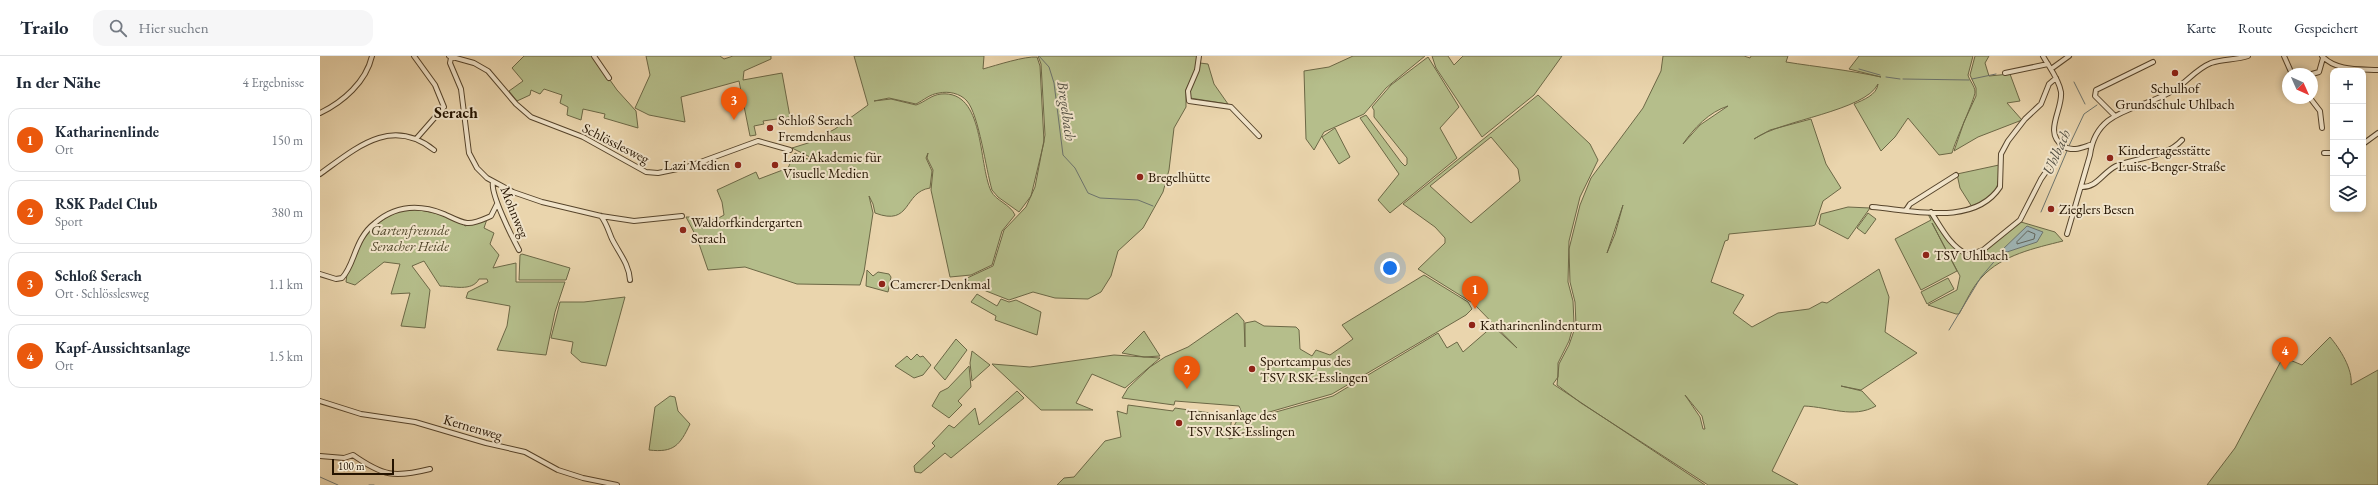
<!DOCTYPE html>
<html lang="de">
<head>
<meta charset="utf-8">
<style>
	:root { --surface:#fff; --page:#f6f6f7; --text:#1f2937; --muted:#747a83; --line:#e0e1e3; --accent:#ea580c }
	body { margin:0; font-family:"EB Garamond",serif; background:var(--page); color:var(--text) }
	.controls { position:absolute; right:12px; top:12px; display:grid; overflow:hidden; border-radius:8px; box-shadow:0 2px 6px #0003 }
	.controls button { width:36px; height:36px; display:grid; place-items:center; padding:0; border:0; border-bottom:1px solid var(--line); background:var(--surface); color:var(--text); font:20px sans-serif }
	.compass { position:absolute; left:1962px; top:12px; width:36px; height:36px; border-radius:50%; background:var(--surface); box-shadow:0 2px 6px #0003; rotate:135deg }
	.scale { position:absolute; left:12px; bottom:10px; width:62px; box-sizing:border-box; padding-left:4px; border:2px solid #241300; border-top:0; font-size:11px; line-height:14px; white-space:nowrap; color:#241300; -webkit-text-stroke:3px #f1e4ca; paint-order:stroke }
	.you { position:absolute; left:1070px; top:212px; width:14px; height:14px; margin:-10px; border:3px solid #fff; border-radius:50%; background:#1a73e8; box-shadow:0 0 0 6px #1a73e833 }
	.badge { display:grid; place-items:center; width:26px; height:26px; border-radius:50%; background:var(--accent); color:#fff; font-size:13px; font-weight:700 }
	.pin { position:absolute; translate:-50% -33px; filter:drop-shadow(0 1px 2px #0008) }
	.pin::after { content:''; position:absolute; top:21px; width:14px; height:12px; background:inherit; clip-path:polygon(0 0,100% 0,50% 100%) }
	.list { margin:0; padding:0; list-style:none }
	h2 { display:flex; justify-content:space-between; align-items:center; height:52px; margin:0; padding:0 16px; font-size:17px }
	h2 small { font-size:13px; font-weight:400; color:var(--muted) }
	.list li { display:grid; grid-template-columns:26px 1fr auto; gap:12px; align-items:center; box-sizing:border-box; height:64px; margin:0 8px 8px; padding:0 8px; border:1px solid var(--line); border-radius:12px }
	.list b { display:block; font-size:15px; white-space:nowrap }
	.list p { margin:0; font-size:13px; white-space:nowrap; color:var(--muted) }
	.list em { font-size:13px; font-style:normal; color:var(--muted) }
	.icon { flex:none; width:22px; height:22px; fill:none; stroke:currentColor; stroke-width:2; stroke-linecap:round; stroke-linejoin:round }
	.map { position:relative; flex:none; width:2058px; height:429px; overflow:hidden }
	header { display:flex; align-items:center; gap:24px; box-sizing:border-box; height:56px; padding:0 20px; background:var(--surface); border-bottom:1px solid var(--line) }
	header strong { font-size:19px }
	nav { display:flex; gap:22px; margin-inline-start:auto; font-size:14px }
	.search { width:280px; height:36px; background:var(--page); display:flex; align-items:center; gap:10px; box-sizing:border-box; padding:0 14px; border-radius:12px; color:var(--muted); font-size:15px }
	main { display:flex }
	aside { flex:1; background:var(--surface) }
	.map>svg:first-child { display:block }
	.green { fill:#b5be8b; stroke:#6c6846; fill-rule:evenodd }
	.water { fill:#9eb5b6; stroke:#6d746d }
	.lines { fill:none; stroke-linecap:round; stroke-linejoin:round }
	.shore { stroke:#61645b; stroke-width:1 }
	.stream { stroke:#6d746d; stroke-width:1 }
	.minor-casing { stroke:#56442b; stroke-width:6 }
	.minor { stroke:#f1e4ca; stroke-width:4 }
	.poi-dot { fill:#8f2418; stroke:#f1e4ca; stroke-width:1.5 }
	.labels { text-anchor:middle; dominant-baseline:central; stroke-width:4; stroke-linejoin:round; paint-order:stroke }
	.poi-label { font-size:14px; fill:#241300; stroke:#f1e4ca; text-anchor:start }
	.street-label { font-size:14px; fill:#241300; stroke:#f1e4ca }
	.park-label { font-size:14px; font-style:italic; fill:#50462a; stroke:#f1e4ca }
	.water-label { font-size:15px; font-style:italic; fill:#4f4c40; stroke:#f1e4ca }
	.quarter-label { font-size:16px; font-weight:bold; fill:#241300; stroke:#f1e4ca }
</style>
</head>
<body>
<header>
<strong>Trailo</strong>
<div class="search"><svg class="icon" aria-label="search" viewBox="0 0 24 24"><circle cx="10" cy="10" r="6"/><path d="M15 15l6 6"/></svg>Hier suchen</div>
<nav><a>Karte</a><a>Route</a><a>Gespeichert</a></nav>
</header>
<main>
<aside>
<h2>In der Nähe<small>4 Ergebnisse</small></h2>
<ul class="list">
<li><span class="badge">1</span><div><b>Katharinenlinde</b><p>Ort</p></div><em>150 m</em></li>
<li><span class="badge">2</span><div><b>RSK Padel Club</b><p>Sport</p></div><em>380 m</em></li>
<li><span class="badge">3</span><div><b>Schloß Serach</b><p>Ort · Schlösslesweg</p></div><em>1.1 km</em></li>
<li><span class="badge">4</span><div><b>Kapf-Aussichtsanlage</b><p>Ort</p></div><em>1.5 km</em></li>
</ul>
</aside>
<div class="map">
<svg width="2058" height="429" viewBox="0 0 2058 429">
	<rect width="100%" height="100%" fill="#ead5ad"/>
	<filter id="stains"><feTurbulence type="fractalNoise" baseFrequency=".005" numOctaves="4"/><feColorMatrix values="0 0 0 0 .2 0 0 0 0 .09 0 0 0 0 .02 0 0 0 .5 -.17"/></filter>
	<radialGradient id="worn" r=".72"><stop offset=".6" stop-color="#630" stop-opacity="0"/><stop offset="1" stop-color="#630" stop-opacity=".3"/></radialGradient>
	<path class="green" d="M204,0H273L297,34L316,55L318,72L284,62L285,58L263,53L261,64L247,59L248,51L240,47L242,39L224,33L220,38L211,34L210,39L197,45L189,35L203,25L192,12Z
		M326,0H400L404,3L413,0H451V3L424,15L423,24L462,17L470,61L443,65L444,68L434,70L436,79L430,80L419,25L361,41L365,66L329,59L315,52L330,19Z
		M534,0H664L663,13C677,9 705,0 717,1L720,10L724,86L711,140L699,156L678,141L672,134C666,114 659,59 647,45C640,37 628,35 619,37C610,38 604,44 596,48L569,42L554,45L571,43L596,49C605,46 611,39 621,38C665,34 658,107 671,135C676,145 690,148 695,159L682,175L672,209L651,219L630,221L611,134L613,114L607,102L608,97L606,102L612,115L610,132C583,136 592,171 555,157L553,148L549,140L553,157L544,216L540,229L477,228L425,211L388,214L377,182L366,161H380L382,172H387L391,163L395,164L404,159L402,146L397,134L436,116L439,123L468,112L475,97L496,107L490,101L472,92L488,87L515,73L548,49Z
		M718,0H878L877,11L866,34V51L854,72L849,114L843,136L823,172L798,195L791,220L781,236L768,243L735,242L713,236L689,244L666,235L645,223L673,210L684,174L706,151L715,131L725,79L721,8Z
		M1033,0H1105L1066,32L1044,58L1004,76L994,94L986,83L984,15L1009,11Z
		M1112,0H1128L1134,9L1143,0H1242L1214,39L1162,81L1116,12Z
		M1343,0H1424L1430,2L1431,0H1468L1466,6C1497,11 1529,14 1561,21L1529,13L1539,0H1653L1648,19C1649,24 1655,30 1655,36C1655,43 1635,85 1632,97L1619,99L1588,62L1575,81L1561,95L1534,48C1543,44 1557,39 1558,28C1545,55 1461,64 1434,83L1450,74L1491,63L1506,108L1521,132L1503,145L1495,169L1492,170L1409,178L1408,184L1405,185L1391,226L1424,239L1413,257L1432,271L1458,257L1489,253L1502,246L1507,247L1559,213L1569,241L1565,276L1597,297L1541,334L1521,330L1542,335L1556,350C1533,363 1510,351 1484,350L1452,415L1478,429H1388L1261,347L1237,329L1239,308L1249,289L1256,269L1255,246L1250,226L1249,193L1260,149L1271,122L1323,52L1341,15ZM1408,50L1380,69L1363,88C1374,72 1389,56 1408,50ZM1303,149L1295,178L1287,197ZM1365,339L1382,360L1385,373H1383L1380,361Z
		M1655,0H1669L1665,7L1669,20L1690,18L1700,45L1687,47L1702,64L1658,81L1634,95L1644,66L1656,40V32L1650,19Z
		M1108,1L1139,51L1120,72L1137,102L1070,157L1058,144L1079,118L1040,62L1046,59L1081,106L1085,110L1087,108V102L1054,61V54L1052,51L1071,29Z
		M880,7L888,8L894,28L908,48L870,42L869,34Z
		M1218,39L1270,88L1278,104L1260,141L1249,185L1248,226L1253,245L1254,267L1249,285L1238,307V321L1233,328L1385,429H737L744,422L754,421L785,385L801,381L797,355L807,358L808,349L853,355L855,352L912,360L909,383L913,382L914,370L920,359L938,361L1013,340L1118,277L1127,292L1137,286L1143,296L1173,270L1197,292L1153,247L1164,237L1151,246L1098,213L1125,187V182L1115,171L1083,148ZM1171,81L1198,113L1200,125L1151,167L1110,130Z
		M1015,72L1030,101L1019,108L1002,81Z
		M1679,109C1680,134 1675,140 1652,151L1640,132L1637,118Z
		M1528,151L1550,152L1528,183L1499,168L1501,158Z
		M87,152V155L89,153C101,153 139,161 145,170L167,163L164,172L174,177L170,188L179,199L173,212L196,207V226H245L235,256L226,299L177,294L187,270L190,250L146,242L148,236L168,226L167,223H159C152,236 133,230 120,230L104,205L92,210L110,234L105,272L81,270L90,237L71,238L80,208L64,206L35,229L26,226C29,191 55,162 87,152Z
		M1548,157L1556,163L1545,178L1537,172Z
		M1608,158H1611C1622,175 1630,192 1648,201L1664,195L1701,166L1735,176L1743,185C1715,192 1682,199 1662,221C1652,231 1646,246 1639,258H1636L1608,249L1637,234L1640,220L1612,167L1637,215L1601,234L1575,183L1611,164Z
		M202,198L250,212L246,224H199L200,199Z
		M547,214L553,220L558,216L569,218L571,221L568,236L546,230Z
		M1104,219L1148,246L1152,253L1146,259L1012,338L939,359L922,357L919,350L855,345L854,349L802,342L808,332L830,311L845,301L868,291L917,257L924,265L925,291V267L935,265L944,270L976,271L979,274L980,293L992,300L996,294L1010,299L1033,283L1022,269Z
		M1628,222L1634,233L1607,248L1601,236Z
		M657,238L677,250L681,243L689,246L696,244L721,256L717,279L675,264L676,260L651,246Z
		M305,241L286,310L261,306L251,297L253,286L231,282L240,246H264Z
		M824,275L840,300L824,301L802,297Z
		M2010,281C2020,293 2033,313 2031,329L2058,314V429H1887L1915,392L1961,305L1965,302L1982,309Z
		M636,283L647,294L625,324L614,312Z
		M652,295L670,309L652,325L650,307Z
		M597,298L600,301L603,300L611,309L603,319L594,322L575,310L587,300L591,304Z
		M794,299L840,302L805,332L772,318L756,347L773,354H721L672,308L710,311Z
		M649,310L651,331L638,345L642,349L629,362L612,350L620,336L628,332Z
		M697,335L704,342L631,402L625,397L601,417L595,416L594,410L615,390L612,387L629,369L634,372L655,352L659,369Z
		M350,340L355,341L358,355L370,368C360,389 354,397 329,394L335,351Z"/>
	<path class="water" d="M1707,170L1723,176L1717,186L1687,196L1682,194Z"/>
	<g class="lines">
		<path class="shore" d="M1708,175L1715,178L1714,183L1697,188V186Z"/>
		<path class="stream" d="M719,0L729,11L734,27L743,99L755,112L768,137L780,142L818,144L833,150
			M1539,13L1560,19
			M1566,21L1580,23
			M1583,23L1649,24
			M1652,23L1676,18
			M1754,26L1765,48
			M1748,92L1764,58L1777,49
			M1721,156L1747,95
			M1629,274L1661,221L1684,194
			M0,421L18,429
			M49,429H54"/>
		<defs>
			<path id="minor" d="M94,0L115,29L124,51L96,83
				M129,0L154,7L168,15L196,48L211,61L263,81L326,116L338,117L367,111L438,85L470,94
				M274,0L289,22
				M879,0L877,14L868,35L869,45L911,51L939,80
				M1723,0C1729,11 1739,23 1741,36C1743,54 1723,76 1743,90C1752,96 1761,92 1770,89
				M1964,0L1972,18
				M2002,0C2016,15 2038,13 2058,14
				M131,2L130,7L141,33L149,97L157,112L167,122L193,136L222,146L281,160L314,165L362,160
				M1731,13L1749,0
				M1685,17L1728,8
				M1992,18L1999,16L2003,2
				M1990,42L2000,55L2002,72
				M0,57C23,46 46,26 52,0
				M1794,59L1775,40L1776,34L1833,6
				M2043,88L2058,77
				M2004,97H2013
				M0,118C36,92 71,60 114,94
				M173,126C170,137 192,181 199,194
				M1761,131C1777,132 1782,117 1796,110C1817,101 1846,102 1862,84
				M1552,151C1591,154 1654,171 1680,131L1681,98L1688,85L1705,63L1721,48L1729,28L1736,22
				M1586,154L1590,148L1636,119
				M1611,156C1622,173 1630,190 1648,199L1663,194L1700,164L1721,123L1744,90
				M281,160C287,168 288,174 292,183C299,197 309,208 310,224
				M1747,178L1770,99C1776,51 1821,55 1854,34C1867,26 1876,13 1891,7C1903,3 1916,4 1928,0
				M0,218L16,223L22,222C35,209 34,183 55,167C76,149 99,148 124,158C131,161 139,166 147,167C154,168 164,163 171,160L177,148
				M0,345L41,358L95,366L166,387L205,396L238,414L263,422L297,429
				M0,400L24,402L33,399C63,420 74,422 110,413"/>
		</defs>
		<use href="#minor" class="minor-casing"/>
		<use href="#minor" class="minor"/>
	</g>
	<g class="poi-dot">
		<circle cx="1855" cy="17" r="4"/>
		<circle cx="450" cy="72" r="4"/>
		<circle cx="1790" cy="102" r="4"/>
		<circle cx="418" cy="109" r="4"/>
		<circle cx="455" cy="109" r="4"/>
		<circle cx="820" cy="121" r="4"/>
		<circle cx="1731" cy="153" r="4"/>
		<circle cx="363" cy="174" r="4"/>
		<circle cx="1606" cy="199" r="4"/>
		<circle cx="562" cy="228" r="4"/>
		<circle cx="1152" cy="269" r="4"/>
		<circle cx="932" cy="313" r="4"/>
		<circle cx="859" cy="367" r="4"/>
	</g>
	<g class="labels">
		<g class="poi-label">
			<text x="1855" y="32" text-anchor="middle">Schulhof<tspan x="1855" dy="16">Grundschule Uhlbach</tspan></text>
			<text x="458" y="64">Schloß Serach<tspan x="458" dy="16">Fremdenhaus</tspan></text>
			<text x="1798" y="94">Kindertagesstätte<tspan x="1798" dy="16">Luise-Benger-Straße</tspan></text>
			<text x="463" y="101">Lazi Akademie für<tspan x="463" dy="16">Visuelle Medien</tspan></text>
			<text x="410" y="109" text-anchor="end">Lazi Medien</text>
			<text x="828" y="121">Bregelhütte</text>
			<text x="1739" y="153">Zieglers Besen</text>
			<text x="371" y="166">Waldorfkindergarten<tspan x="371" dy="16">Serach</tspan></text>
			<text x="1614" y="199">TSV Uhlbach</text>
			<text x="570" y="228">Camerer-Denkmal</text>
			<text x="1160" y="269">Katharinenlindenturm</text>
			<text x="940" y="305">Sportcampus des<tspan x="940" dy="16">TSV RSK-Esslingen</tspan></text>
			<text x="867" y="359">Tennisanlage des<tspan x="867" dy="16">TSV RSK-Esslingen</tspan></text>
		</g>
		<g class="street-label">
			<text transform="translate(296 87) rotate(27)">Schlösslesweg</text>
			<text transform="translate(195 156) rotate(68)">Mohnweg</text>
			<text transform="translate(153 371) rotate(16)">Kernenweg</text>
		</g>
		<g class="park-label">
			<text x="90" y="174">Gartenfreunde<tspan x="90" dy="16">Seracher Heide</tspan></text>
		</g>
		<g class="water-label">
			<text transform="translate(747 55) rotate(82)">Bregelbach</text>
			<text transform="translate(1736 96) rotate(-66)">Uhlbach</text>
		</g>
		<g class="quarter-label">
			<text x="136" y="56">Serach</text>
		</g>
	</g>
	<rect width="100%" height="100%" filter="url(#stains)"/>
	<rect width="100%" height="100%" fill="url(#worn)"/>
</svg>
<div class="controls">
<button>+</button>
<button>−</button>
<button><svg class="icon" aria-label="locate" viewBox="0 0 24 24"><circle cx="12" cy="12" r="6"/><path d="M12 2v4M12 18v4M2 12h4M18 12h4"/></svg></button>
<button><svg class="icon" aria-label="layers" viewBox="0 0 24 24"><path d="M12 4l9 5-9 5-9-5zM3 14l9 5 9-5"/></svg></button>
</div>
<svg class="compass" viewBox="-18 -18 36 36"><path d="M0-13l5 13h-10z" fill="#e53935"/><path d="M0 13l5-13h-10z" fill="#747a83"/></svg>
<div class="scale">100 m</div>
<div class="you"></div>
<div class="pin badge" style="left:1155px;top:253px">1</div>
<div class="pin badge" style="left:867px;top:333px">2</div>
<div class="pin badge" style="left:414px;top:64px">3</div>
<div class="pin badge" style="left:1965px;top:314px">4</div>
</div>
</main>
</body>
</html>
